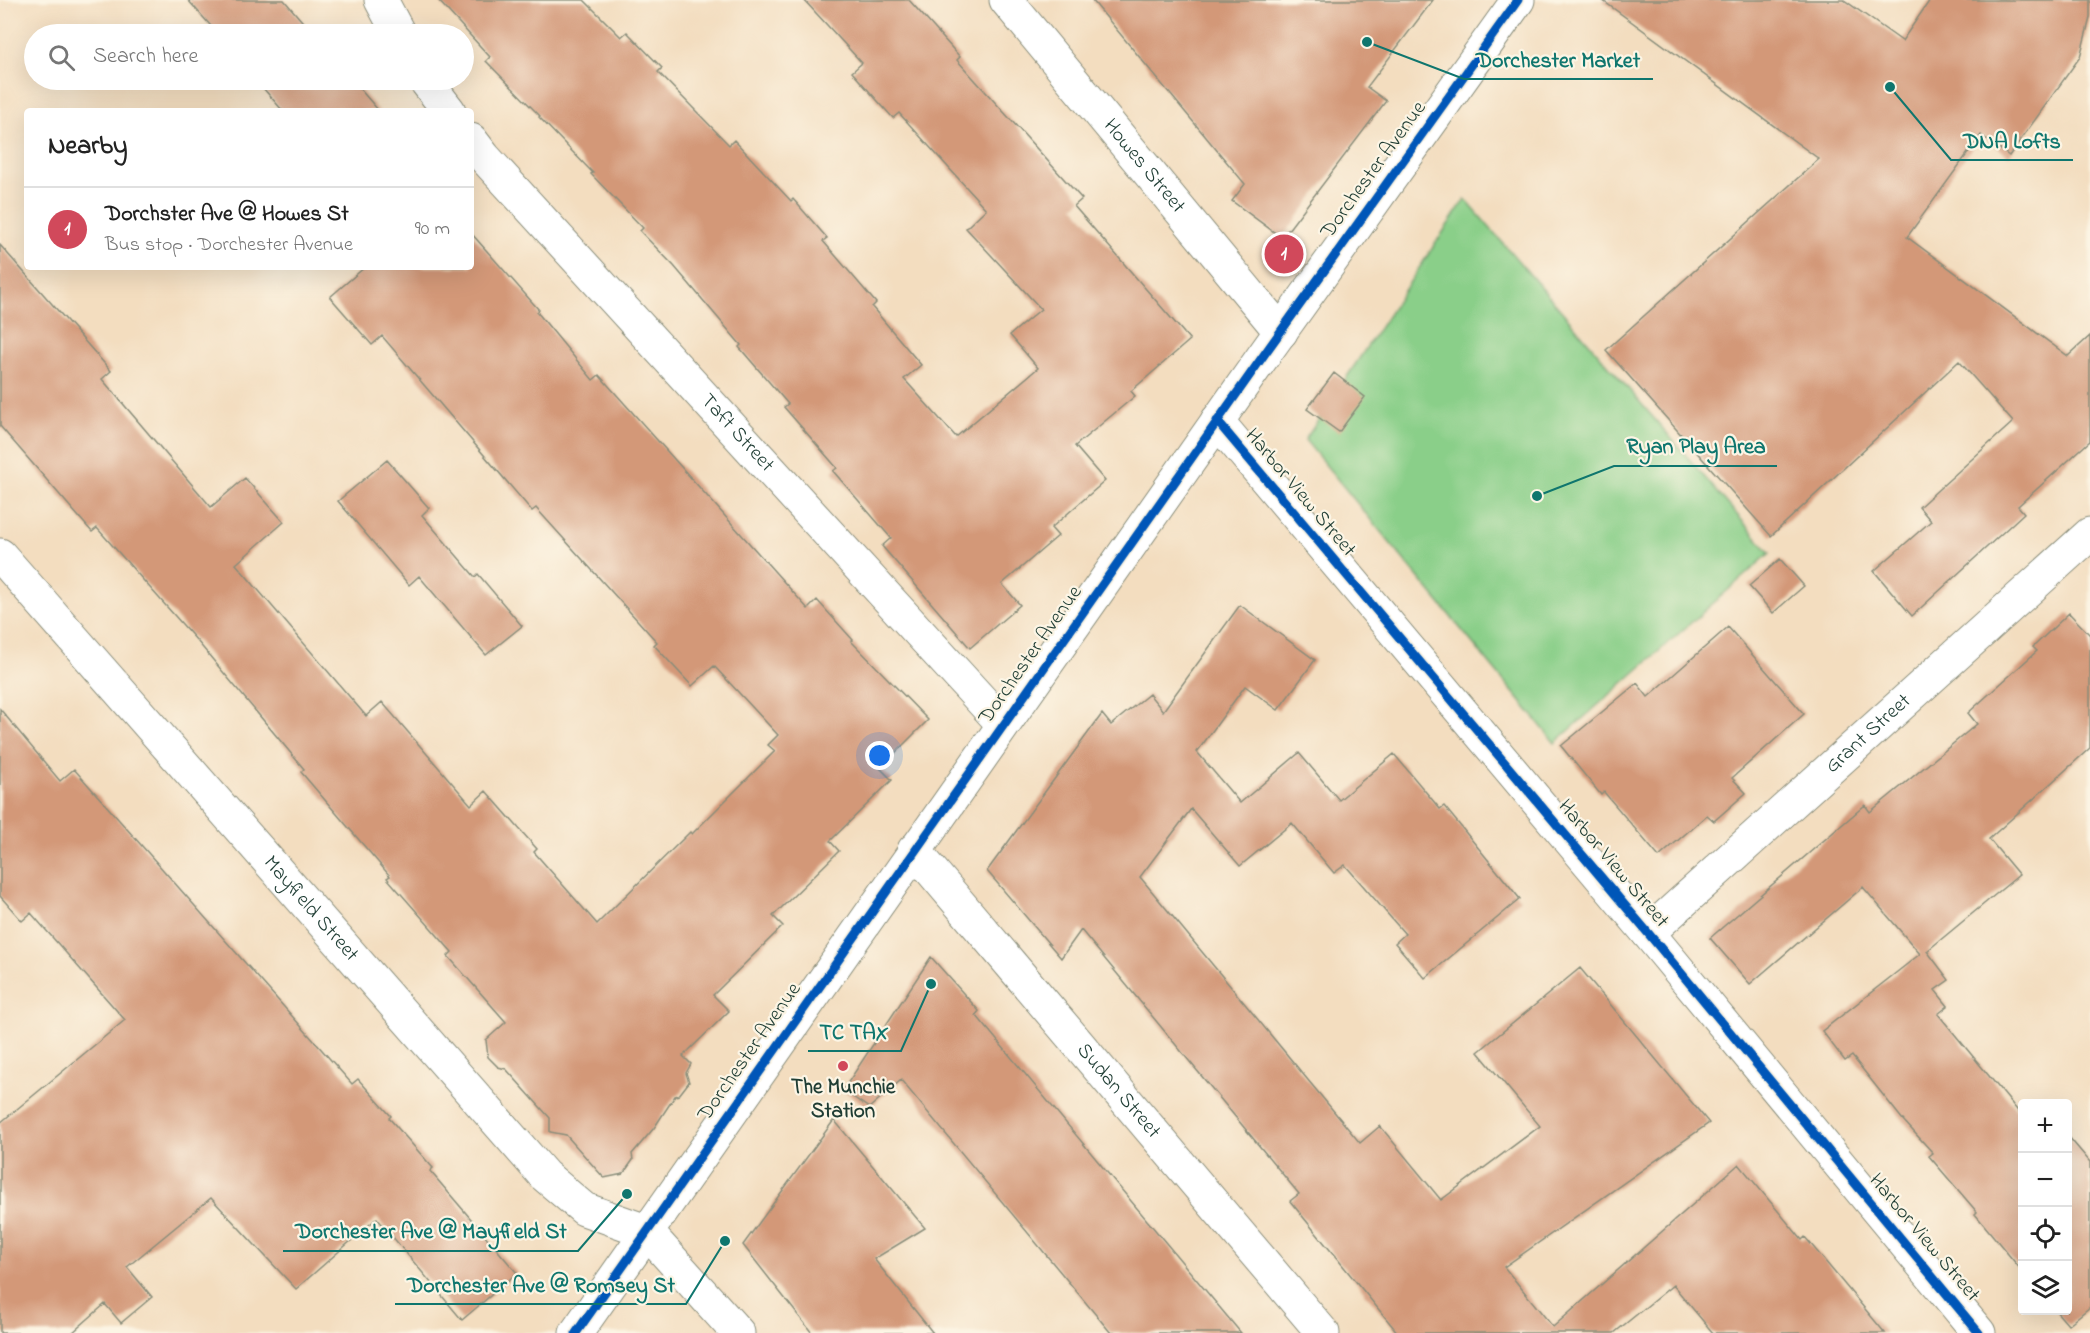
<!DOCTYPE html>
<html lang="en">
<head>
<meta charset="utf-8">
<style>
	:root { --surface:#fff; --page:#f2f2f2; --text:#222; --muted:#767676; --line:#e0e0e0; --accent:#d1495b }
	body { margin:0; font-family:"Indie Flower",sans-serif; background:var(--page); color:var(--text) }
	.controls { position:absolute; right:18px; bottom:18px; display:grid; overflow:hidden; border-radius:6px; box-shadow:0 6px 24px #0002 }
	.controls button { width:54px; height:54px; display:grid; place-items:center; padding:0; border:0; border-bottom:2px solid var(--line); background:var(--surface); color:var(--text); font:30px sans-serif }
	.you { position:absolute; left:880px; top:756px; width:21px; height:21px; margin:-15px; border:4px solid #fff; border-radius:50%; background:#1a73e8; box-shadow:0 0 0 9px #1a73e833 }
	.badge { display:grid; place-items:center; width:39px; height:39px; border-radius:50%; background:var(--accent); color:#fff; font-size:20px; font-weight:700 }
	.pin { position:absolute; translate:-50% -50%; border:3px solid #fff; box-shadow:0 2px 6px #0006 }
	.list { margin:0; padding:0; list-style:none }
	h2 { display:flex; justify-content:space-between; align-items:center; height:78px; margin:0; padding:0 24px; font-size:26px }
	h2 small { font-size:20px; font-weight:400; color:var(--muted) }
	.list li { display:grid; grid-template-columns:39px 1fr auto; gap:18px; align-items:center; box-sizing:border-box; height:84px; padding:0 24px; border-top:2px solid var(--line) }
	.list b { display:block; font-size:22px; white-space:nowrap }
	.list p { margin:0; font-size:20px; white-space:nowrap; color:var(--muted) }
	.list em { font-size:20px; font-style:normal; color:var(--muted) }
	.icon { flex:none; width:33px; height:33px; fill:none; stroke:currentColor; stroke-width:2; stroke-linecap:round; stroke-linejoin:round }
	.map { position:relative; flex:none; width:2090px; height:1333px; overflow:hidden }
	.search { position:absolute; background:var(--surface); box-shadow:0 6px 24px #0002; left:24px; top:24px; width:450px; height:66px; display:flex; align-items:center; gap:15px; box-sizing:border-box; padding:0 21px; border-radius:33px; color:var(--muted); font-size:22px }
	.panel { position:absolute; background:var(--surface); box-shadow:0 6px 24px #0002; left:24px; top:108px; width:450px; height:162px; border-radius:6px }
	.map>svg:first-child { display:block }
	.green { fill:#8acf89; stroke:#54865e; stroke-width:1.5 }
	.building { fill:#d39878 }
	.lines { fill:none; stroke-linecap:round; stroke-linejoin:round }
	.street-casing { stroke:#898d7a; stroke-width:35 }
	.primary-casing { stroke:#898d7a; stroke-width:35 }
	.street { stroke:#fff; stroke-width:33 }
	.primary { stroke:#fff; stroke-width:33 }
	.cycleway-casing { stroke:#fcf5e5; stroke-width:13 }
	.cycleway { stroke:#0057b8; stroke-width:9 }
	.poi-dot { fill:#d1495b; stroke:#fcf5e5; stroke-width:2 }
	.labels { text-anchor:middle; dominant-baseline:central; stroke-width:4.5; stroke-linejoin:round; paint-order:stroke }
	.street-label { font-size:21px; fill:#1f3d34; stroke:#fcf5e5 }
	.poi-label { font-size:21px; font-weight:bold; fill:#1f3d34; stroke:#fcf5e5 }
	.leader { fill:none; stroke:#0f766e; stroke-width:2 }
	.callout-dot { fill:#0f766e; stroke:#fcf5e5; stroke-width:2 }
	.callout-label { font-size:22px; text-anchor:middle; font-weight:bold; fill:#0f766e; stroke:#fcf5e5; stroke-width:4.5; stroke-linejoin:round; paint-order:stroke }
</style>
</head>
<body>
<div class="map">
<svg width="2090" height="1333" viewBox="0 0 2090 1333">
	<rect width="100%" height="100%" fill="#fcf5e5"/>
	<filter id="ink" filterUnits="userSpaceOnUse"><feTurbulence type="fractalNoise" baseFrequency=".0167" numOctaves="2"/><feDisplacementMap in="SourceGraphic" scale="12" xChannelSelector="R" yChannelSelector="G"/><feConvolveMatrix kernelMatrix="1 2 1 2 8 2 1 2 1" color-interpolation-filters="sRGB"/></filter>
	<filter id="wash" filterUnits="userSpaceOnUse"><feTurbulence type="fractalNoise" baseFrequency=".008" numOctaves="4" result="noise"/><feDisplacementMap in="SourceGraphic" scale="24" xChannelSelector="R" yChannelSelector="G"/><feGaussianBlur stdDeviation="1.35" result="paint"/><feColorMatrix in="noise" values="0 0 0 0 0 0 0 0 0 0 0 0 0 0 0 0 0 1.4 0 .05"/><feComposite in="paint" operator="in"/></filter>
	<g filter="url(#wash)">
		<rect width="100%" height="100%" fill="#f3ddbf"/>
		<path class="green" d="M1465,199L1770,553L1555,743L1305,440Z"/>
		<g id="blocks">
			<path class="building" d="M188,0H284L313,34H218Z
				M438,0H584L621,37L627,32L662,68L658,72L729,145L734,140L791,201L793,199L827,238L823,241L876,303L872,307L921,365L904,379L956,437L1038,368L1010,335L1041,309L966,228L986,209L899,113L893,118L852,72L862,63L804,0H909L960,57L957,60L1082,199L1074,206L1190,340L1131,391L1135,396L1075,446L1105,481L1051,528L1058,536L1002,584L1020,605L970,648L882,546L891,538L833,471L837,468L784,407L788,404L739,347L741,345L674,266L640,231L643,228L591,174L593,173L539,117L540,116L486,61L490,57Z
				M1092,0H1433L1367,87L1386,101L1282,238L1232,201L1245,184Z
				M1602,0H1844L1902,41L1930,0H2090V18L2080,57L2009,156L1981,135L1907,237L2068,356L2090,336V441L2018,506L2024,513L1912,616L1874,571L1931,521L1919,507L2013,422L1959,361L1771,536L1606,350L1819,159Z
				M256,80H352L379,111H283Z
				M471,233L539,310L537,312L593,380L599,375L808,609L817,600L853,640L851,641L928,720L880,768L892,780L830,841L839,851L773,916L783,926L713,995L729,1011L683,1056L691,1064L686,1073L689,1082L679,1095L675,1096L654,1128L632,1154L633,1160L623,1174L604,1178L566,1135L550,1132V1118L506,1069L498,1067L488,1057L486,1040L506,1022L448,956L452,952L387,878L390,876L301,772L304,769L198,642L97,528L92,532L0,426V245L111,371L102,379L211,507L245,478L284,522L236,564L366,716L382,702L471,805L486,791L537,849L534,852L597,924L690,832L692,834L775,751L768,745L778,735L714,666L692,686L654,645L657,642L536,508L532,511L382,336L372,345L330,297L365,267H471Z
				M1334,373L1365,397L1339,432L1307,409Z
				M387,460L429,508L422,515L475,577L478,574L522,626L486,655L419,576L409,585L338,501Z
				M1780,559L1804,586L1773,613L1749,586Z
				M1240,605L1315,660L1278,710L1245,686L1197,752L1240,803L1299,753L1339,800L1394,754L1440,809L1444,806L1520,899L1425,978L1395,943L1405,934L1345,865L1334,873L1292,823L1240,866L1191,809L1140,877L1360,1143L1380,1126L1441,1200L1540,1126L1478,1052L1580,968L1709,1123L1504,1267L1553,1327L1739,1164L1802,1240L1805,1237L1885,1333H1713L1673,1285L1614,1333H1398L1290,1201L1299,1194L1081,930L1061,958L987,871L1102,714L1111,725L1149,694L1163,711Z
				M2069,613L2090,635V748L1989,839L2019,875L1927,951L1949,980L1935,990L1948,1006L1938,1014L2022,1116V1271L1975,1214L1977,1212L1929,1156L1933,1153L1903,1120L1852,1056L1845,1061L1822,1031L1920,954L1863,887L1750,984L1710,938L1865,805L1870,812L1977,724L1968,713L2037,651L2033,647Z
				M1728,627L1804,714L1732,778L1746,793L1714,821L1707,815L1659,857L1604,792L1601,795L1561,746L1637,683L1648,697Z
				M0,709L60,781L74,769L352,1084L358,1079L391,1116L389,1118L433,1168L430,1171L517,1273L462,1320L377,1218L296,1289L211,1198L127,1267L152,1297L121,1323L105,1304L72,1333H0V1123L125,1020L31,913L22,921L0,896Z
				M931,957L979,1011L976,1015L1241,1333H1111L901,1080L869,1108L843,1090Z
				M834,1120L925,1228L874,1259L933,1333H812L743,1245Z
				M2068,1136L2090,1162V1307L2068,1325L2056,1311H2067Z"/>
		</g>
	</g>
	<g filter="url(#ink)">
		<use href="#blocks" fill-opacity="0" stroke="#898d7a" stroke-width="1.5"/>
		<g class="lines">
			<defs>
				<g id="street">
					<path d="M381,0L399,34"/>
					<path id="s1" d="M1006,0L1281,332"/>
					<path d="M425,80L449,111"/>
					<path id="s2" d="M471,140L484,157L1003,724"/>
					<path d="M1217,421L1648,933L1979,1333"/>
					<path id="s3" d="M0,555L544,1175L584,1209L646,1231L738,1333"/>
					<path id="s4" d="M914,850L1323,1333"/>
					<path id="s5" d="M1648,933L2090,534"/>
				</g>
				<path id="primary" d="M576,1333L1266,352L1518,0"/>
			</defs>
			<use href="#street" class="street-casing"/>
			<use href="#primary" class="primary-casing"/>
			<use href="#street" class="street"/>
			<use href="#primary" class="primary"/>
			<defs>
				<path id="cycleway" d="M1217,421L1648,933L1979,1333
					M576,1333L1266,352L1518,0"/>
			</defs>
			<use href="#cycleway" class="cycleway-casing"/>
			<use href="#cycleway" class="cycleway"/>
		</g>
	</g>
	<circle class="poi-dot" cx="843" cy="1066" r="6"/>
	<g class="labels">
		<g class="street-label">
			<text stroke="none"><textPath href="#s1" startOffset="216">Howes Street</textPath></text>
			<text transform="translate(1374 170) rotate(-54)">Dorchester Avenue</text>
			<text stroke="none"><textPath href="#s2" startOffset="396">Taft Street</textPath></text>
			<text transform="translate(1300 493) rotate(50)">Harbor View Street</text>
			<text transform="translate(1031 655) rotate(-55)">Dorchester Avenue</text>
			<text stroke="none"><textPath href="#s5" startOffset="297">Grant Street</textPath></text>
			<text transform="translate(1613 864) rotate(50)">Harbor View Street</text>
			<text stroke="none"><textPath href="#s3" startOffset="471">Mayfield Street</textPath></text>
			<text transform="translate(750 1052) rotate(-55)">Dorchester Avenue</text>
			<text stroke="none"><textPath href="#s4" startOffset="316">Sudan Street</textPath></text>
			<text transform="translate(1924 1238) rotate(50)">Harbor View Street</text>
		</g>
		<g class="poi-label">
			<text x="843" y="1088">The Munchie<tspan x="843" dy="24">Station</tspan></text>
		</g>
	</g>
	<path class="leader" d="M1367 42L1464 79H1653M1890 87L1951 160H2073M1537 496L1614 466H1777M931 984L901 1051H808M627 1194L578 1251H283M725 1241L686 1304H395"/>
	<g class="callout-dot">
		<circle cx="1367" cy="42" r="6"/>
		<circle cx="1890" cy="87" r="6"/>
		<circle cx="1537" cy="496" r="6"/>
		<circle cx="931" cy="984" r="6"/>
		<circle cx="627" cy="1194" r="6"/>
		<circle cx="725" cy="1241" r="6"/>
	</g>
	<g class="callout-label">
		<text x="1558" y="67">Dorchester Market</text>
		<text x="2012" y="148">DNA Lofts</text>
		<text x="1696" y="453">Ryan Play Area</text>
		<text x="854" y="1039">TC TAX</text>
		<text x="431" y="1238">Dorchester Ave @ Mayfield St</text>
		<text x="541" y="1292">Dorchester Ave @ Romsey St</text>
	</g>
</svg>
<div class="controls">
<button>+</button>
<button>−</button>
<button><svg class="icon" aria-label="locate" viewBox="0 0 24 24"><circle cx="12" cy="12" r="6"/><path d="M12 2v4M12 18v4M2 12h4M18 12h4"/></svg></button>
<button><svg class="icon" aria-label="layers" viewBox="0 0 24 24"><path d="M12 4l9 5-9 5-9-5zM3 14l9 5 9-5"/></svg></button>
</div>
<div class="you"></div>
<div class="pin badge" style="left:1284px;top:254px">1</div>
<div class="search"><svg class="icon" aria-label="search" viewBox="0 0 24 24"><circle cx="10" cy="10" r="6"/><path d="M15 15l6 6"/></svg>Search here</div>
<section class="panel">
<h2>Nearby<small></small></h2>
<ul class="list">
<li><span class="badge">1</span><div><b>Dorchster Ave @ Howes St</b><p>Bus stop · Dorchester Avenue</p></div><em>90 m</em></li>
</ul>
</section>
</div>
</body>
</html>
